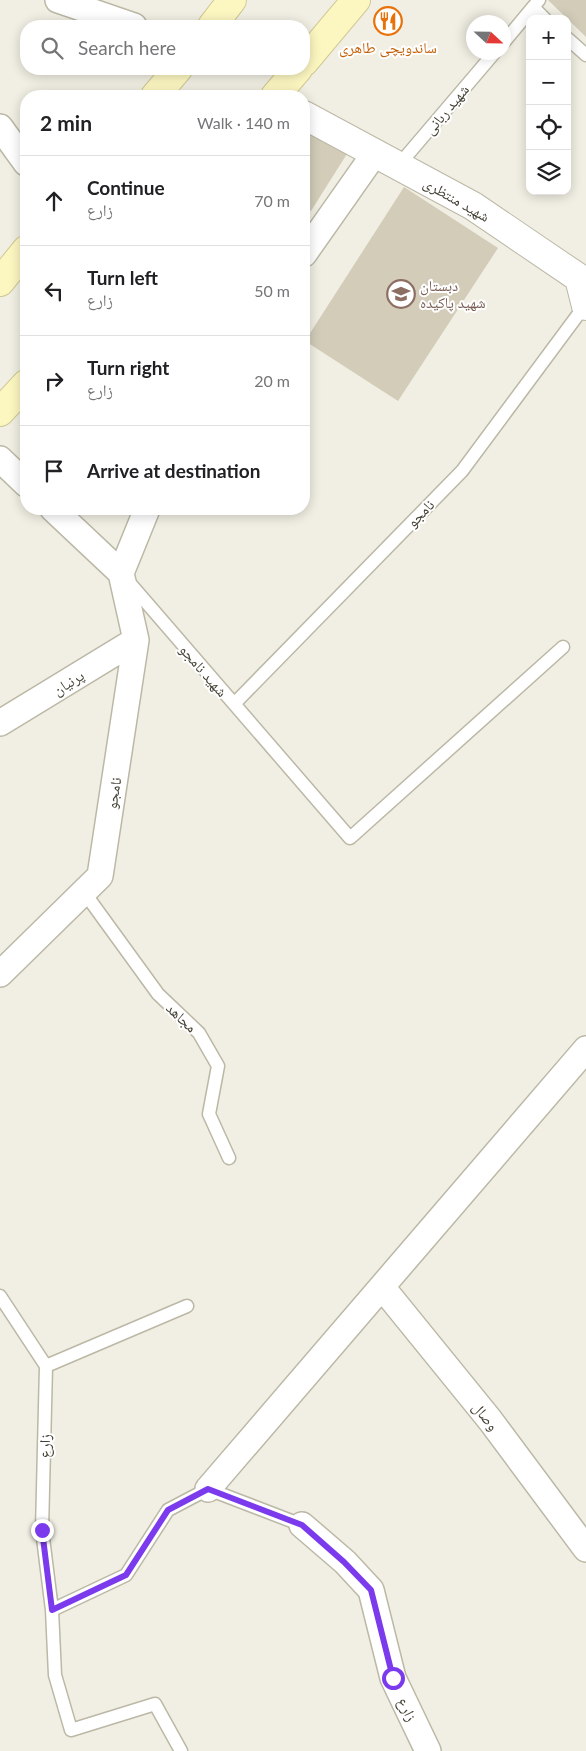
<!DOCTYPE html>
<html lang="en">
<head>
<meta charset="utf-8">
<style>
	:root { --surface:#fff; --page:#f2f2f2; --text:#202124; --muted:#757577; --line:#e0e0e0 }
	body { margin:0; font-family:Lato,"Noto Naskh Arabic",sans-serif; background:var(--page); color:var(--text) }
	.controls { position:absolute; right:15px; top:15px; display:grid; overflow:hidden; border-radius:10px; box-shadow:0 2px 12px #0003 }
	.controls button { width:45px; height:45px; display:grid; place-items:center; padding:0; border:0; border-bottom:1px solid var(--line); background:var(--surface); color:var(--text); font:25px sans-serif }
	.compass { position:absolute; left:466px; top:15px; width:45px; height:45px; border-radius:50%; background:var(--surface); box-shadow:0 2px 12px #0003; rotate:112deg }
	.stop { position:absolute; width:15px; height:15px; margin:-11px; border:4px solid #7c3aed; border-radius:50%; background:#fff }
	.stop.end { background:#7c3aed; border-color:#fff; box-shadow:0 1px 5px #0008 }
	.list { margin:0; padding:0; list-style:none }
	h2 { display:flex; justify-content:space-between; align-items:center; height:65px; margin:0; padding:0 20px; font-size:21px }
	h2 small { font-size:16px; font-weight:400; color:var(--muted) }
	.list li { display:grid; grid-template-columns:32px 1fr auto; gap:15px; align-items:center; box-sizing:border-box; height:90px; padding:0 20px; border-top:1px solid var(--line) }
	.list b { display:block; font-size:19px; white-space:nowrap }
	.list p { margin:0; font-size:16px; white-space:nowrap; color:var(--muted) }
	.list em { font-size:16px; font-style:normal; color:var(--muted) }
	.icon { flex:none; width:28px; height:28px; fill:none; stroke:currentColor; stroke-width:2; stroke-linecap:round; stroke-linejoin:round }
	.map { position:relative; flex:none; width:586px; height:1751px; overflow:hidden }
	.search { position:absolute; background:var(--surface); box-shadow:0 2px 12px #0003; left:20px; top:20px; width:290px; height:55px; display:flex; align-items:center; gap:12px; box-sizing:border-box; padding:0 18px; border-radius:20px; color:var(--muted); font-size:19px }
	.panel { position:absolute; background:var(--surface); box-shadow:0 2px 12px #0003; left:20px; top:90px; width:290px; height:425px; border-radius:20px }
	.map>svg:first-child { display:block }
	.building { fill:#d2ccb9 }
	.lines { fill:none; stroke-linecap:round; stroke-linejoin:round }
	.service-casing { stroke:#bcb8a6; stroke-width:15 }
	.minor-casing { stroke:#bcb8a6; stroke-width:28 }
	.tertiary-casing { stroke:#bcb8a6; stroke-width:30 }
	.secondary-casing { stroke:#d0c994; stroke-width:30 }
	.service { stroke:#fff; stroke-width:12 }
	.minor { stroke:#fff; stroke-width:25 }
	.tertiary { stroke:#fff; stroke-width:28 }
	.secondary { stroke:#fcf7c1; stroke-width:28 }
	.route { stroke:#7c3aed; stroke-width:6 }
	.labels { text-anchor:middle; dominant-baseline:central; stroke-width:4; stroke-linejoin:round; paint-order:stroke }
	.food-label { font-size:15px; fill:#c56008; stroke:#fff }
	.street-label { font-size:15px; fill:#423f33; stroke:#fff }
	.education-label { font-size:15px; fill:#785e54; stroke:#fff; text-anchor:start }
</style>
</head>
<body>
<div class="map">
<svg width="586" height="1751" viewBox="0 0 586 1751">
	<rect width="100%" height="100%" fill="#f1efe3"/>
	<path class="building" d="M548,0H586V37Z
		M304,128L350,149L311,211L304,205Z
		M404,187L498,248L398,401L305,341Z"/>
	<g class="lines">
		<defs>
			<path id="service" d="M533,7L545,19
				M567,38L586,55
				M504,42L539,0
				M398,166L495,52
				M127,580L350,838L563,647
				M234,704L462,471L586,304
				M84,892L158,994L199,1033L218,1066L209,1114L229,1158
				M0,1296L46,1366L42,1530L52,1610L126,1575L168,1510L208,1489L302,1525
				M46,1366L187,1306
				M52,1610L55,1675L71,1730L155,1704L181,1751"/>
			<path id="minor" d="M58,0L134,26
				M0,127L26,163
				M304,254L375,153
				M0,459L26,484
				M53,509L121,573
				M121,573L147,509
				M0,723L136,640
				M0,974L100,876L136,640L121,573
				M382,1287L490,1420L586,1549
				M208,1489L586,1049
				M302,1525L345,1562L371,1590L393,1678L428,1751"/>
			<path id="tertiary" d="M304,115L473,206L579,278L586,306"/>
			<path id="secondary" d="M212,26L232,0
				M304,62L356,0
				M155,96L178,69
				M275,96L298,69
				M0,282L26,250
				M0,412L26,384"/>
		</defs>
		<use href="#service" class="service-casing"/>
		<use href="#minor" class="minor-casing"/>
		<use href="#tertiary" class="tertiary-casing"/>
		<use href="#secondary" class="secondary-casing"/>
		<use href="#service" class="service"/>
		<use href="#minor" class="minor"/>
		<use href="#tertiary" class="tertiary"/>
		<use href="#secondary" class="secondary"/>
	</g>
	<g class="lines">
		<path class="route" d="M42,1530L52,1610L126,1575L168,1510L208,1489L302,1525L344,1562L371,1590L393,1678"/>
	</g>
	<defs>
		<symbol id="restaurant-ring" viewBox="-11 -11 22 22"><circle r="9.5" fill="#fff" stroke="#e8710a" stroke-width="1.5"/><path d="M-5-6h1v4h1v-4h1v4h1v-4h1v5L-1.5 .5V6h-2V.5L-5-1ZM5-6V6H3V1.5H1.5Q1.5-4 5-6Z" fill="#e8710a"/></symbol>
		<symbol id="school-ring" viewBox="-11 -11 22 22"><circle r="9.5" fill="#fff" stroke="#8d6e63" stroke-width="1.5"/><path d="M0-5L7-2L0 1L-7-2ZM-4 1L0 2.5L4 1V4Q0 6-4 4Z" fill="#8d6e63"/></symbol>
	</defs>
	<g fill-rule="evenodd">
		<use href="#restaurant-ring" x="372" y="5" width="32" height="32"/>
		<use href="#school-ring" x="385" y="278" width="32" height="32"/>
	</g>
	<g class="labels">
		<g class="food-label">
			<text x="388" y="47">ساندویچی طاهری</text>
		</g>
		<g class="street-label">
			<text transform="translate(446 109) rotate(-50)">شهید ربانی</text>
			<text transform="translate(457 199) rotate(30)">شهید منتظری</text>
			<text transform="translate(420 513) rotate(-46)">نامجو</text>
			<text transform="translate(204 670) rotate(49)">شهید نامجو</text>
			<text transform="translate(68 682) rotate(-32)">پرنیان</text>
			<text transform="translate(113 793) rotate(-81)">نامجو</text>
			<text transform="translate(182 1017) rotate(43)">مجاهد</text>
			<text transform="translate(486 1416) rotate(52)">وصال</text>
			<text transform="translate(44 1446) rotate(-88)">زارع</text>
			<text transform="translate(408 1709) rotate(64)">زارع</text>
		</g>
		<g class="education-label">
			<text x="420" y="285">دبستان<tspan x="420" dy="17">شهید پاکیده</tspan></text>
		</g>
	</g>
</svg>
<div class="controls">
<button>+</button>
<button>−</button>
<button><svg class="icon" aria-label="locate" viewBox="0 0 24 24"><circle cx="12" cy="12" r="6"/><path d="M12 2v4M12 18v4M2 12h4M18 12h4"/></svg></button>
<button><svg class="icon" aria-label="layers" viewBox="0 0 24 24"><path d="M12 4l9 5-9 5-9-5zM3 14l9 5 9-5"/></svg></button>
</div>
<svg class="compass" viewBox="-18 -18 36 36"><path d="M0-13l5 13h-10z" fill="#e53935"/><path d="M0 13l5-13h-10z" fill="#757577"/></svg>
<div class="stop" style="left:393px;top:1678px"></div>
<div class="stop end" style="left:42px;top:1530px"></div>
<div class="search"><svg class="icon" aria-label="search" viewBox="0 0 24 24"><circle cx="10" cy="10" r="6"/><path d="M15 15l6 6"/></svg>Search here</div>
<section class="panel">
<h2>2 min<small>Walk · 140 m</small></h2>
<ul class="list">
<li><svg class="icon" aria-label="ahead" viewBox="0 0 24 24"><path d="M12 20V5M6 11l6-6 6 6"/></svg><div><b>Continue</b><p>زارع</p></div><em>70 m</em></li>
<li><svg class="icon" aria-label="left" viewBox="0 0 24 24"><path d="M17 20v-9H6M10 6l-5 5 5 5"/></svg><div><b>Turn left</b><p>زارع</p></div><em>50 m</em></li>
<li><svg class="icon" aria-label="right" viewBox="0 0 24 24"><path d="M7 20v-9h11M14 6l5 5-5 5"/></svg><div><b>Turn right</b><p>زارع</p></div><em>20 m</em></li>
<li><svg class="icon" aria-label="arrive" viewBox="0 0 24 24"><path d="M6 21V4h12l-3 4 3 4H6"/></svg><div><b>Arrive at destination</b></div></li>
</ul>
</section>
</div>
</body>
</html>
